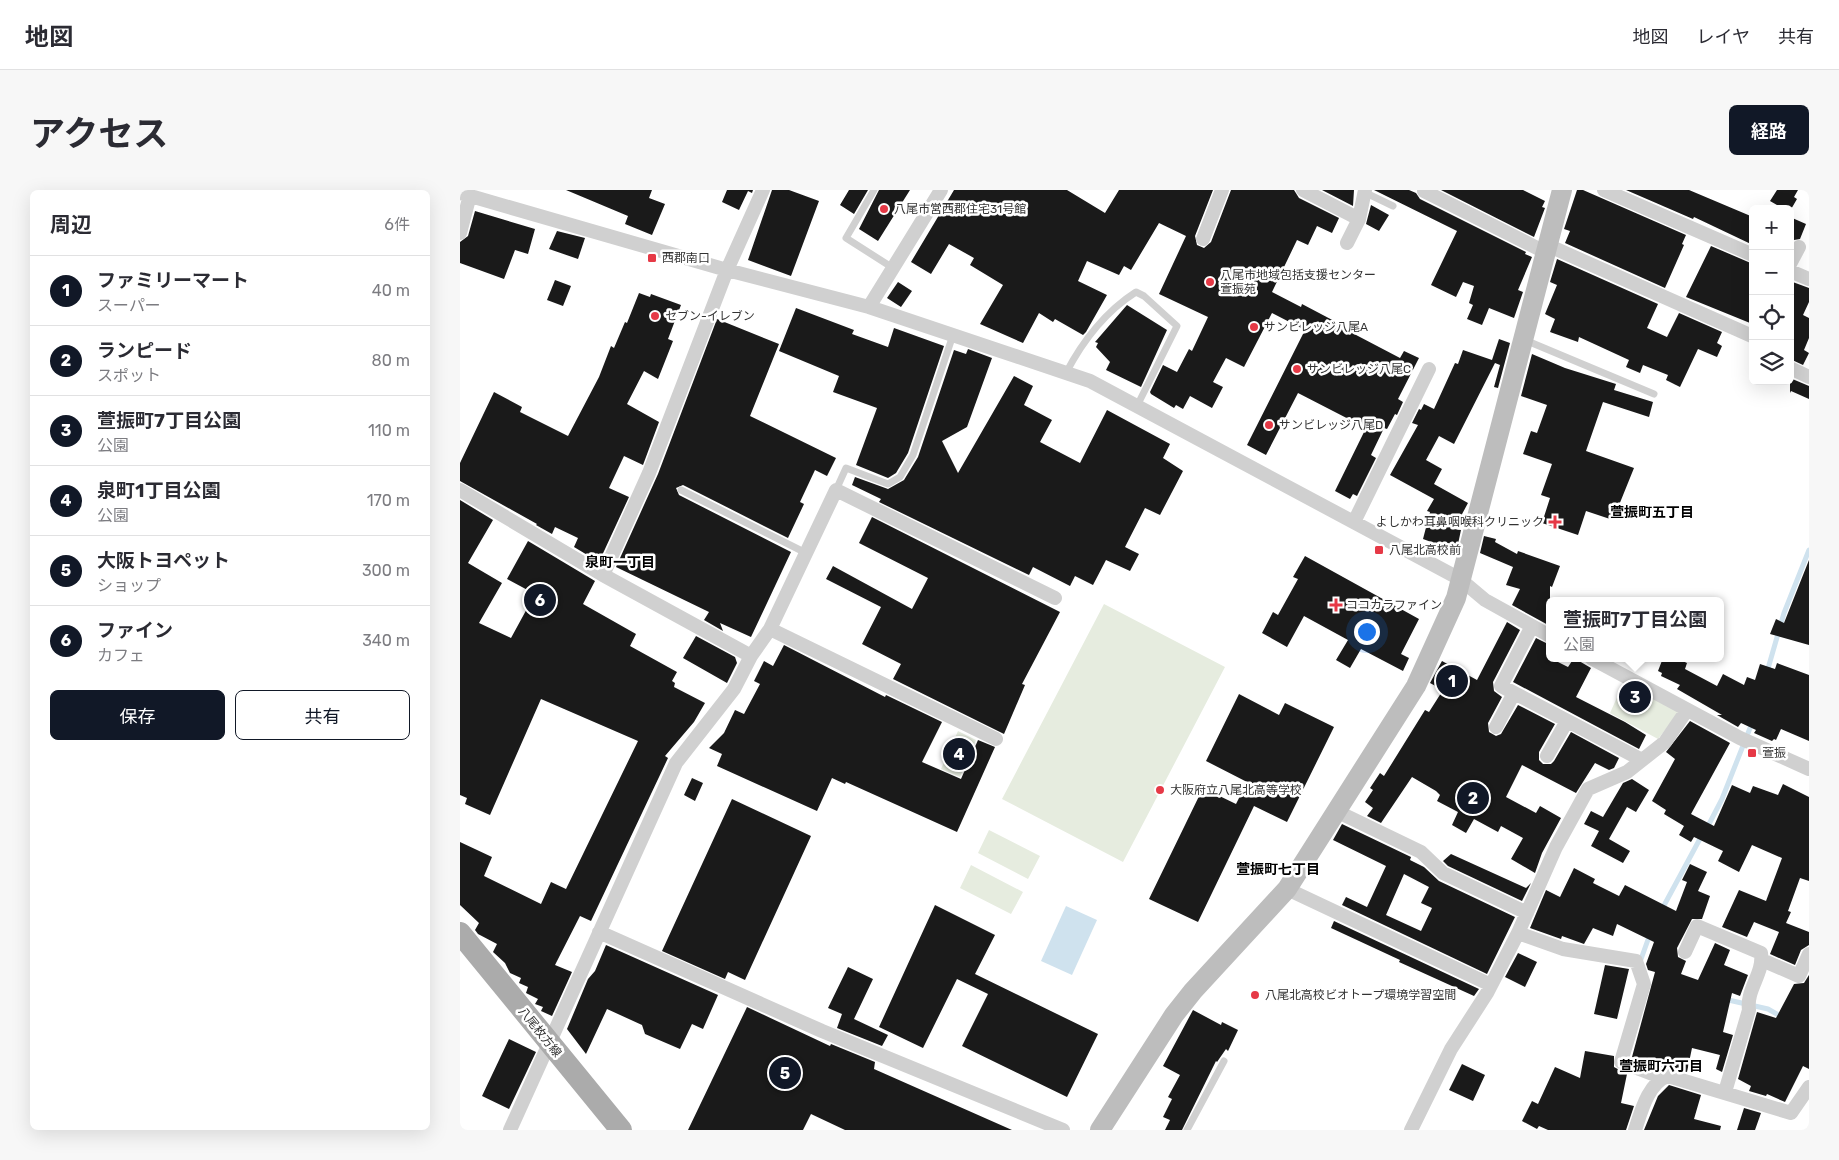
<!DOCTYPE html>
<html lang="ja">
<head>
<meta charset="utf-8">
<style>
	:root { --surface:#fff; --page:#f7f7f7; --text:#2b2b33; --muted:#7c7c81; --line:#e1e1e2; --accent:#111827 }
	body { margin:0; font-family:Rubik,"Noto Sans JP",sans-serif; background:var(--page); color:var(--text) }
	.controls { position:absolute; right:15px; top:15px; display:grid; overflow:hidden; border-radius:8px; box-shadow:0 5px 20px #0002 }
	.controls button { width:45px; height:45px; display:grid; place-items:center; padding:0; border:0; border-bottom:1px solid var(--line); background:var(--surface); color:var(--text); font:25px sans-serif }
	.you { position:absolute; left:906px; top:441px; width:18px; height:18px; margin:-12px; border:4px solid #fff; border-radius:50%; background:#1a73e8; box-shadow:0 0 0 8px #1a73e833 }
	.badge { display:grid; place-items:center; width:32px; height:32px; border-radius:50%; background:var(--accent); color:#fff; font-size:16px; font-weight:700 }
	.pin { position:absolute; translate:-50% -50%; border:2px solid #fff; box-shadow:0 1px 5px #0006 }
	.popup { position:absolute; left:1086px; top:407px; width:178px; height:65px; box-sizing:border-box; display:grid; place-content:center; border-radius:8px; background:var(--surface); filter:drop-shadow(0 1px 4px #0005); font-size:16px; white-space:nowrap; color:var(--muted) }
	.popup b { font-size:19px; color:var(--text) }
	.popup::after { content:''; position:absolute; left:50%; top:100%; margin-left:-10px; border:10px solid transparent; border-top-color:var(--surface) }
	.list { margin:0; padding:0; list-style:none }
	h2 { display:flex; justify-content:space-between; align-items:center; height:65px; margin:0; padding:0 20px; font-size:21px }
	h2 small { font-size:16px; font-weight:400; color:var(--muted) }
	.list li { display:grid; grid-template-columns:32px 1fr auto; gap:15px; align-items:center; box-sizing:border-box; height:70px; padding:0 20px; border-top:1px solid var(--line) }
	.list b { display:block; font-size:19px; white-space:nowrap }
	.list p { margin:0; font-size:16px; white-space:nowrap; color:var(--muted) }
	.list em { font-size:16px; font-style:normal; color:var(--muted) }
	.actions { display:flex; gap:10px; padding:15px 20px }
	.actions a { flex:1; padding:11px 0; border:1px solid var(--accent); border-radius:8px; text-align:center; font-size:18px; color:var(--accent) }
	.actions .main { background:var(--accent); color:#fff }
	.icon { flex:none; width:28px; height:28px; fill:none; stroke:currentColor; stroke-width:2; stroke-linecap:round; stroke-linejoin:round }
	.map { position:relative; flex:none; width:1349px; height:940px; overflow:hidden; border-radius:8px }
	header { display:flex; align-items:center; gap:30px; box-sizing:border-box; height:70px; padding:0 25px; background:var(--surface); border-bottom:1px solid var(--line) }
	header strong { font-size:24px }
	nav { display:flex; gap:28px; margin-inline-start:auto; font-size:18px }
	.intro { display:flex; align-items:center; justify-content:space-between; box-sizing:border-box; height:120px; padding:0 30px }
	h1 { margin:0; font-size:35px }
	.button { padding:12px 22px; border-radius:8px; background:var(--accent); color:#fff; font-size:18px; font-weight:700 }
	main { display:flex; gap:30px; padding:0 30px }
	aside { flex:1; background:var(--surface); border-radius:8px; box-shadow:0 5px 20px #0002 }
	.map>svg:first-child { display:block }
	.green { fill:#e6ecdf }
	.water { fill:#cfe2ee }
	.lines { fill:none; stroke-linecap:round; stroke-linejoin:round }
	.stream { stroke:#cfe2ee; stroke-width:5 }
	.building { fill:#1a1a1a; fill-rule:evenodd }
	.lane { stroke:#d0d0d0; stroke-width:7 }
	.street { stroke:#d0d0d0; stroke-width:14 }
	.secondary { stroke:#bdbdbd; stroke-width:20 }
	.primary { stroke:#ababab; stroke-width:22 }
	.poi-dot { fill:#e63946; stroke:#fff; stroke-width:2 }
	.labels { text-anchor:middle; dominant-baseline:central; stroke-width:5; stroke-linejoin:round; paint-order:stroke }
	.poi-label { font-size:12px; fill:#333; stroke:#fff; text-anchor:start }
	.street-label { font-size:12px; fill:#333; stroke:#fff }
	.neighbourhood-label { font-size:14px; font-weight:bold; fill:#000; stroke:#fff }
</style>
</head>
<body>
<header>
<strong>地図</strong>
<nav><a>地図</a><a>レイヤ</a><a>共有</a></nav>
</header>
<div class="intro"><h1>アクセス</h1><a class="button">経路</a></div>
<main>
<aside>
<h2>周辺<small>6件</small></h2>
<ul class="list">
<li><span class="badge">1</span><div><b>ファミリーマート</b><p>スーパー</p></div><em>40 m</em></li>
<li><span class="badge">2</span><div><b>ランピード</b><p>スポット</p></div><em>80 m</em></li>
<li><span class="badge">3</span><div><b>萱振町7丁目公園</b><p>公園</p></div><em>110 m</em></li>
<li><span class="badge">4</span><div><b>泉町1丁目公園</b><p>公園</p></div><em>170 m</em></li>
<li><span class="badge">5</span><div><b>大阪トヨペット</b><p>ショップ</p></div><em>300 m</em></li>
<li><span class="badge">6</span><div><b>ファイン</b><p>カフェ</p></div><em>340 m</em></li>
</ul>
<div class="actions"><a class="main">保存</a><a>共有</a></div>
</aside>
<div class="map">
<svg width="1349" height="940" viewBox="0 0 1349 940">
	<rect width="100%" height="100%" fill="#fff"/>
	<path class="green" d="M644,414L765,477L663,672L542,609Z
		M1164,492L1220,521L1198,549L1150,523Z
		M498,541L516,550L500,587L481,579Z
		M529,640L580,666L568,689L518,663Z
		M511,675L563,702L551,724L500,698Z"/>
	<path class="water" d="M606,716L637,730L612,785L581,771Z"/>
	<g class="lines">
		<path class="stream" d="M1307,482L1324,423L1349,360
			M1247,638L1262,609L1292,533
			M1201,721L1242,645
			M1180,772L1190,744
			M1264,809L1308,819L1322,827"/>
	</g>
	<path class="building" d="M106,0H192L189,8L205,14L192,45L165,34L168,26Z
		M267,0H293L292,3L288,1L279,20L262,12Z
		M312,0H329L359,11L331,86L288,70Z
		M389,0H408L394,24L380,15Z
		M419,0H450L418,51L399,39Z
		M494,0H607L645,23L659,0H753L735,46L737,55L744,58L751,52L771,0H834L839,8L879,28L872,43L857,36L848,55L837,50L812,102L841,117L842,114L878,133L877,135L940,168L944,161L959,168L938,209L943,212L937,225L935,224L927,239L924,238L911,265L916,268L897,306L893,304L890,309L875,301L906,238L838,203L806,265L787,255L845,140L812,123L784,177L766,168L753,192L763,197L752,218L730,206L723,219L716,215L714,218L691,204L690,202L703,175L717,182L729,159L732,161L748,127L699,104L726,46L699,33L671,80L664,76L659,85L627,71L618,91L647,105L626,142L623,145L595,129L593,132L579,123L563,153L520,134L543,95L510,75L514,68L489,54L471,84L451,72Z
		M862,0H894L893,16Z
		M914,0H949L956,3L960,9L1066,62L1065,64L1072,67L1058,100L1063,102L1054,128L1029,118L1022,135L1007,129L1013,115L1009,113L1014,96L1003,92L996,107L971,95L997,41Z
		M981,0H1063L1085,11L1082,17L1085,18L1074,47Z
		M1117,0H1123L1226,45L1222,54L1224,55L1205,98L1105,53L1110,41L1104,39Z
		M1166,0H1229L1293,27V55L1234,27L1233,29Z
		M1317,0H1338L1334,7L1337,9L1330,21V19H1324L1310,11Z
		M911,15L929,25L919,41L906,34Z
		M15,21L75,39L68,64L55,60L44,89L0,73V52L8,46Z
		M1330,27L1346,34L1340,49L1334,50L1330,55Z
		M97,41L125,48L118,69L89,59Z
		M1251,56L1293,74V125L1290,133L1226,107Z
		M1097,69L1198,114L1187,138L1207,147L1219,123L1262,142L1257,153L1262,156L1257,167L1238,159L1220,197L1206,190L1208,185L1183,175L1180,183L1166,177L1169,170L1119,147L1118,152L1090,142L1095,129L1085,124L1097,95L1090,92Z
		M95,90L111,96L103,116L87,110Z
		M1330,91L1349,98V112L1343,125L1349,128V148L1344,160L1349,163L1343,175L1330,169Z
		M438,92L452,101L441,117L427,108Z
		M179,103L190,107L191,104L221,115L208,149L213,151L198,189L184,181L167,214L199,232L183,275L164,266L149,298L169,307L139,372L114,357L118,348L95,337L92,344L76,335L77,334L0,291V273L34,202L62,217L60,222L108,246L139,187L151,156L154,158L165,132L167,133Z
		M667,115L707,140L681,197L646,180L650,172L636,157L638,153L635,152Z
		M336,118L394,140L392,144L428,157L434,138L484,156L448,263L436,283L428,288L396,275L417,218L373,202L379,186L319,161Z
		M257,129L319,154L290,226L376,268L367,286L355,280L340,312L344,314L328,348L223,295L216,298L219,305L331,362L291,447L260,433L263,441L244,430L249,422L156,377L198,284Z
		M1039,149L1050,153L1038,198L1034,197L1040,175L1035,173L994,254L979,246L966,270L982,279L974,294L1008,313L994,339L1001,340L998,354L980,365L982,356L963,349L970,322L967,321L974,309L930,285L958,235L952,233L959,219L961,220L964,214L974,219L995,173L998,174L1003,160L1032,170Z
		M508,159L532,168L507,237L482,251L498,283L554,186L573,196L564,215L592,230L580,252L620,273L647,220L710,254L703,268L723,281L700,325L685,318L665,357L679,364L670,381L646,370L633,395L615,386L610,396L573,377L569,385L419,312L421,309L392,295L395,287L428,299L444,290L458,267L494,160L506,164Z
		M1072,164L1105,178L1156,194L1154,200L1193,212L1189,227L1143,212L1126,261L1174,278L1153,330L1126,321L1118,345L1082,333L1090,308L1081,305L1092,274L1063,264L1071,241L1077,243L1087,215L1061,206Z
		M1330,188L1349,196V209L1331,201L1330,203Z
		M0,310L33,330L8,373L42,393L19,433L51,448L75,404L47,389L68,351L135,391L123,414L176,444L170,456L217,482L212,491L215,493L214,497L245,513L234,532L205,566L208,568L131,731L120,726L95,775L112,782L92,826L81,821L83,817L75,814L78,809L66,803L68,797L59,793L61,788L50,783L45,773L33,762L37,754L18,744L15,740L19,733L0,715V652L32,667L24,686L81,714L91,692L106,699L178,551L81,509L30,625L5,614L7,608L0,605Z
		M412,327L600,422L562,494L565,495L544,544L433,489L441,474L402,454L421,417L366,389L373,376L452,419L468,388L399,353Z
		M1024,346L1036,349L1035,352L1057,364L1058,361L1100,376L1092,397L1090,396V436L1052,415L1060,399L1046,395L1053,377L1020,363Z
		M845,366L959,429L941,464L949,468L943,481L901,459L890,478L876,470L888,450L844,426L827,457L802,443L813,422L818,425L838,389L833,387Z
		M1349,370V455L1310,444L1316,429L1324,433Z
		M1047,432L1060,440L1033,492L1034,501L1042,507L1028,533L1029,542L1036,546L1041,544L1058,515L1095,534L1079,562V570L1083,574H1091L1094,571L1111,542L1159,568L1154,578L1149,580L1135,573L1116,603L1062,575L1046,607L1076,623L1080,616L1101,628L1082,663L1075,683L1051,669L1063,648L1041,636L1038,642L1014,629L1006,643L992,635L998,622L977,611L980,605L976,601L952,587L921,633L907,626L913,618L905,612L913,600L910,598L920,583L924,586L965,520L969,522L983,500L970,493L982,471L1017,490Z
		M236,446L275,467L277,473L267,493L223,468Z
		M1076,448L1090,455V468L1108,477L1114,468L1131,478L1116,507L1165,532L1186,545L1179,559L1053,492Z
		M324,455L425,507L426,505L482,532L462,572L501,589L518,550L535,557L497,642L386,592L385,594L372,588L357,621L257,576L262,564L249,558L264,543L275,520L284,524L300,494L294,491L304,471L313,476Z
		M1203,468H1216L1227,473L1225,479L1257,496L1263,484L1284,495L1287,487L1295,490L1300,474L1315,479L1317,473L1349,485V551L1321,539L1316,550L1314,549L1312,551L1294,543L1296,540L1281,533L1278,537L1257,525H1262L1217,499L1220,495L1201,486L1202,483L1198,481Z
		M779,504L819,525L825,513L874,537L827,632L794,616L738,732L689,709L743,598L776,614L787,592L746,571Z
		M1230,531L1270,553L1231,624L1254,636L1272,595L1290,603L1293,596L1318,605L1323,594L1349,607V691L1340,688L1328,721L1331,722L1326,733L1349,742V755L1341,760L1335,775L1310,764L1319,742L1294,732L1287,747L1262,737L1279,700L1306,711L1322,668L1292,655L1279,682L1258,671L1263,661L1234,647L1231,652L1219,645L1224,636L1204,624L1206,620L1192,611L1215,569L1206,562Z
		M232,588L243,593L235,611L224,605Z
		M1172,589L1189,600L1176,622L1167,617L1149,649L1170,661L1163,673L1131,656L1139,641L1124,634L1131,621L1143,627L1163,593Z
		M272,609L351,646L285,790L268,782L265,789L202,761Z
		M882,634L951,667L950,670L964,677L979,691L1055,727L1027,784L882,715L886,707L907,717L926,676L873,650ZM944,684L969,697L961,713L972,718L961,741L926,725Z
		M991,664L1066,698L1071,693L1062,711L988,676L983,671Z
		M1230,674L1247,682L1238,701L1250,706L1242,729H1232L1217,758L1218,767L1226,771L1221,784L1238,790L1255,753L1270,760L1264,775L1288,785L1280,806L1272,803L1263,842L1273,845L1262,882L1256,879L1260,865L1232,858L1227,882L1211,878L1203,879L1172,867L1195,782L1188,780L1186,774L1194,752L1157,734L1153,746L1133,738L1124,754L1102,746L1101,749L1070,738L1086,700L1100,707L1114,678L1135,689L1133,693L1159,706L1165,695L1216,721L1227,692L1222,690Z
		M475,715L535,745L515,784L638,844L607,907L502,856L528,804L497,789L463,858L419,837Z
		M874,731L1019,799L1014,806L939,772L940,770L871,738Z
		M146,755L258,805L243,839L232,834L220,859L185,844L182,835L147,819L126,864L107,839L128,789L135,781Z
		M1058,763L1077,772L1065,797L1045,787Z
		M1145,775L1169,779L1157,829L1134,824Z
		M388,777L413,789L394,829L428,845L422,856L377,838L382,824L368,818Z
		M1349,785V879L1343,876L1325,912L1307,904L1306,906L1289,901L1291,896L1278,889L1297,822L1316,828L1334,794L1344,793Z
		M287,817L370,856L371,854L415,872L414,879L552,940H385L351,924L343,940H228Z
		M733,820L761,835L762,832L778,840L768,861L766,859L757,872L756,871L722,940H705L710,930L703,927L712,909L708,907L720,885L703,876Z
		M49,849L76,862L49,919L22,906Z
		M1125,861L1154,866V877L1167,884L1161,913L1174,916L1166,940H1088L1079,936L1077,939L1062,931L1072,911L1078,914L1095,877L1120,888Z
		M1002,874L1025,885L1013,911L989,900Z
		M1209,895L1241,905L1234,929L1261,936L1260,940H1184L1198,906Z
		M1284,918L1301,923L1295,940H1277Z"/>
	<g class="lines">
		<path class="lane" d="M414,0L386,48L433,78
			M904,2L933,16
			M1065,150L1194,204
			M606,183C622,152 646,121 676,102L684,106L717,136L677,216
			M221,300L346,363
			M376,300L386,278L428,294L440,287L453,265L493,145
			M727,940L764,871"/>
		<path class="street" d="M843,0L899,29
			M1144,0L1293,65
			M964,1L1085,62
			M0,3L267,80L409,117L630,191L1000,389L1025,410L1090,446
			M0,43L10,5
			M743,49L762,0
			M887,53L899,29L905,0
			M1087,55L1292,146
			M1330,74L1339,57
			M1330,81L1349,89
			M409,117L481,0
			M1330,178L1349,187
			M0,300L143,385L291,466
			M894,332L969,179
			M143,385L189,283L267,80L303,0
			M1072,436L1041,496L1182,570
			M310,439L536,549
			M1131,468L1280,548L1349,579
			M1036,537L1054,503
			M1087,566L1107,531
			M876,621L961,662L983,683L1067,723
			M827,699L1031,795
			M139,742L362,841L603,940
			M1058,743L1103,759L1176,771L1184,794L1161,872L1203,888
			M1225,762L1237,736L1301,763C1304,784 1286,799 1289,820L1265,902
			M1302,770L1339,786L1349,764
			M50,940L216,573L274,499L291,466L310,439L376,300L595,408
			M951,940L991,859L1027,803L1058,743L1096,657L1128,599L1167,582L1205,552L1227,520
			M1175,940C1181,922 1188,893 1208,886L1331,923L1349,897"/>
		<path class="secondary" d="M640,940L714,825L733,801L827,699L956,496L996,408L1102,0"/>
		<path class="primary" d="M0,743L161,940"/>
	</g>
	<g class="poi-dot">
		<circle cx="424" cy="19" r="5"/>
		<rect x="187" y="63" width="10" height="10" rx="2.5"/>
		<circle cx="750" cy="92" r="5"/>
		<circle cx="195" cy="126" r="5"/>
		<circle cx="794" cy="137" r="5"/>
		<circle cx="837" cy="179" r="5"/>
		<circle cx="809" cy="235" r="5"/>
		<path d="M1092.5 324.5h5v5h5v5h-5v5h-5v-5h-5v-5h5z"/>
		<rect x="914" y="355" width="10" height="10" rx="2.5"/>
		<path d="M873.5 407.5h5v5h5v5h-5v5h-5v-5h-5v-5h5z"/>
		<rect x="1287" y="558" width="10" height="10" rx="2.5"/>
		<circle cx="700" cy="600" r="5"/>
		<circle cx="795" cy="805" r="5"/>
	</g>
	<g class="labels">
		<g class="poi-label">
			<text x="434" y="19">八尾市営西郡住宅31号館</text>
			<text x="202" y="68">西郡南口</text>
			<text x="760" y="85">八尾市地域包括支援センター<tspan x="760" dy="14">萱振苑</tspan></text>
			<text x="205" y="126">セブン-イレブン</text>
			<text x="804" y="137">サンビレッジ八尾A</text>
			<text x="847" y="179">サンビレッジ八尾C</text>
			<text x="819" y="235">サンビレッジ八尾D</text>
			<text x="1084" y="332" text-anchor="end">よしかわ耳鼻咽喉科クリニック</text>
			<text x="929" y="360">八尾北高校前</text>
			<text x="886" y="415">ココカラファイン</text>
			<text x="1302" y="563">萱振</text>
			<text x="710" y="600">大阪府立八尾北高等学校</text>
			<text x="805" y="805">八尾北高校ビオトープ環境学習空間</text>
		</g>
		<g class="street-label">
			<text transform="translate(80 842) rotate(51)">八尾枚方線</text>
		</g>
		<g class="neighbourhood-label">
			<text x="1192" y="322">萱振町五丁目</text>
			<text x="160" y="372">泉町一丁目</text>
			<text x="818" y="679">萱振町七丁目</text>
			<text x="1201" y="876">萱振町六丁目</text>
		</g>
	</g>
</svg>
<div class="controls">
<button>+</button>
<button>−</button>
<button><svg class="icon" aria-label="locate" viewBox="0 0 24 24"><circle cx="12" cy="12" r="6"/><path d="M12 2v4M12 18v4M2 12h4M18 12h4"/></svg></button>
<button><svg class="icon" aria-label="layers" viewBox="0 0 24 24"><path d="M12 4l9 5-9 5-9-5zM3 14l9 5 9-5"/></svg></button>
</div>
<div class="you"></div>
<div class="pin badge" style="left:992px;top:491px">1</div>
<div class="pin badge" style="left:1013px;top:608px">2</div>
<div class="pin badge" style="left:1175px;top:507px">3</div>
<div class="popup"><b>萱振町7丁目公園</b>公園</div>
<div class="pin badge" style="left:499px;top:564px">4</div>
<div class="pin badge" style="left:325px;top:883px">5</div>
<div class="pin badge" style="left:80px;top:410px">6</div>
</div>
</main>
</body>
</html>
